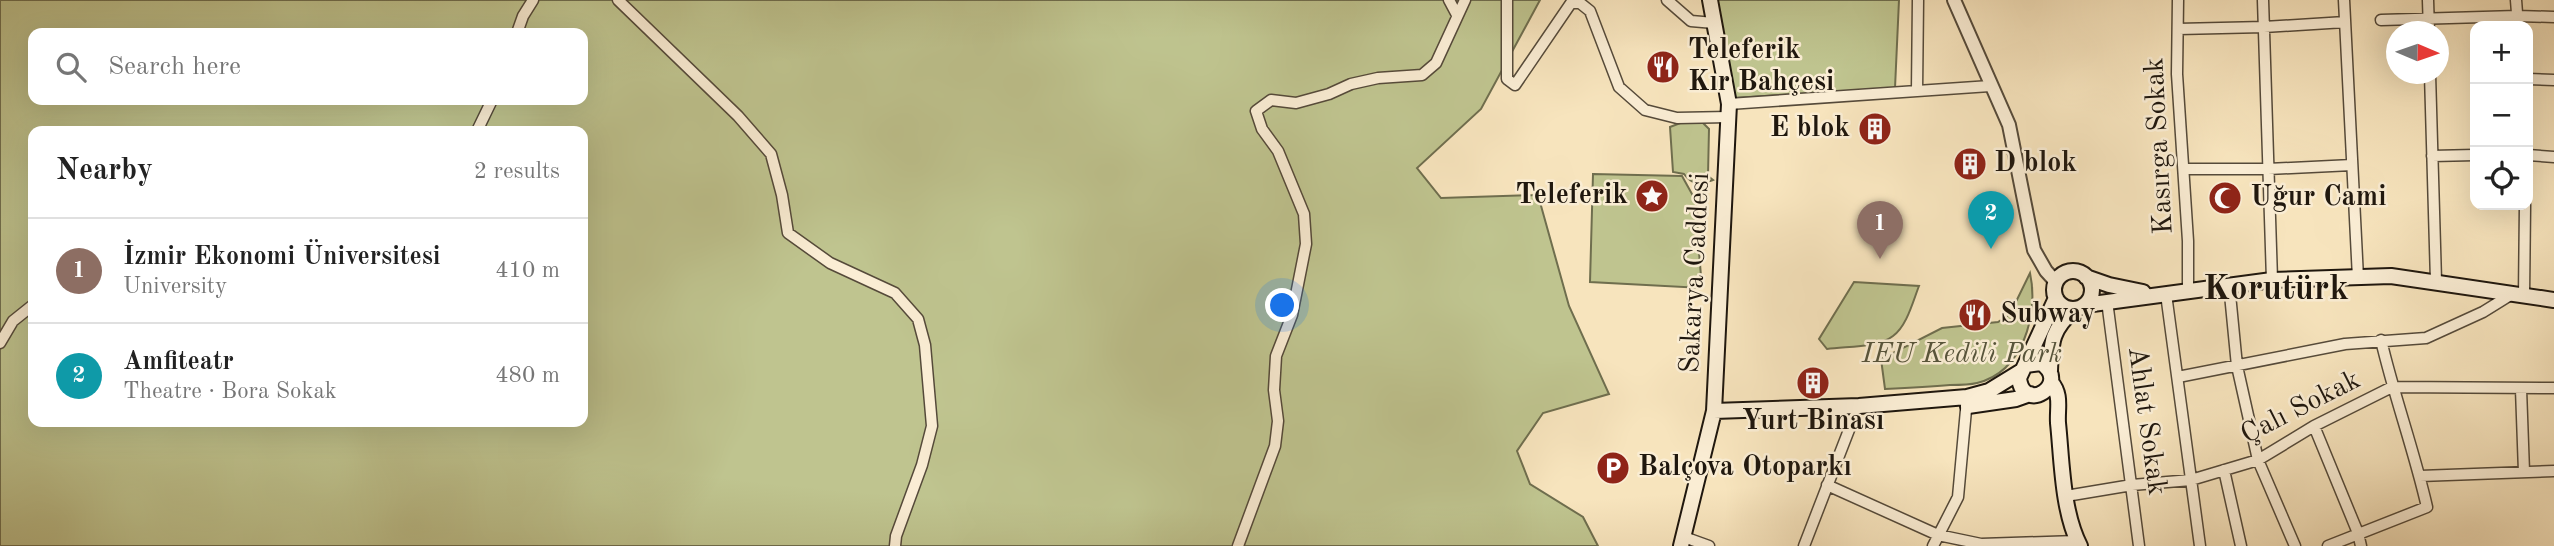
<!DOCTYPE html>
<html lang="en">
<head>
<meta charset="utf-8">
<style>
	:root { --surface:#fff; --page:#f6f6f6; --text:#222; --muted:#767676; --line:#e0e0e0; --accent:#db2777 }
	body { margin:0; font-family:"Old Standard TT",serif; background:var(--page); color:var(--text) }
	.controls { position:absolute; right:21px; top:21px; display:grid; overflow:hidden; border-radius:14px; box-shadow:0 7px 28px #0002 }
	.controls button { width:63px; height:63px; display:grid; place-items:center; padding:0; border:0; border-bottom:2px solid var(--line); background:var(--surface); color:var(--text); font:35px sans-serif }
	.compass { position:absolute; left:2386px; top:21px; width:63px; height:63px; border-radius:50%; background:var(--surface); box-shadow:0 7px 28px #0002; rotate:92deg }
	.you { position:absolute; left:1283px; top:306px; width:24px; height:24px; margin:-18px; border:5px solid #fff; border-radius:50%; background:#1a73e8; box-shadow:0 0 0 10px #1a73e833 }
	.badge { display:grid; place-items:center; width:46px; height:46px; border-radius:50%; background:var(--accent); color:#fff; font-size:23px; font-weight:700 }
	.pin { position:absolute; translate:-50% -58px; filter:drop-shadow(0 2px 4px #0008) }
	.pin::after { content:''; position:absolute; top:37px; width:24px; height:21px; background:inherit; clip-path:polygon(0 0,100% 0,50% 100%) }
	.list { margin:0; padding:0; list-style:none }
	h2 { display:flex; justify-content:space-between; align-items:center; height:91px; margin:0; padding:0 28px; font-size:30px }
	h2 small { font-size:23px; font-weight:400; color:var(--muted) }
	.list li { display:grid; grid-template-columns:46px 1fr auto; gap:21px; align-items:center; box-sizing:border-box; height:105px; padding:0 28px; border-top:2px solid var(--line) }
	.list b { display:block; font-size:26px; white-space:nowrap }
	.list p { margin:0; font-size:23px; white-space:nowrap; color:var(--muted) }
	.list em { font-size:23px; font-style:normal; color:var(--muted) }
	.icon { flex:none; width:38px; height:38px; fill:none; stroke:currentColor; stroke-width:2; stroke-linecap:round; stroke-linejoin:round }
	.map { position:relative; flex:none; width:2554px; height:546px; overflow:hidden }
	.search { position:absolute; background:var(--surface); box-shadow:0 7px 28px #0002; left:28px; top:28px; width:560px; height:77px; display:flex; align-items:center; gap:18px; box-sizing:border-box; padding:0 24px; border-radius:14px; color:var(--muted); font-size:26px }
	.panel { position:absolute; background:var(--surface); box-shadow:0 7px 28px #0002; left:28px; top:126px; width:560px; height:301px; border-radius:14px }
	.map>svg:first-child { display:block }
	.green { fill:#bfc48f; stroke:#6f6e4e; stroke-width:2; fill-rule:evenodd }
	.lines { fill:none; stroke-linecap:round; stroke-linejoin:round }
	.minor-casing { stroke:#554a3a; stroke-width:13 }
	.tertiary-casing { stroke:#554a3a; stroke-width:16 }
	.secondary-casing { stroke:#1f170e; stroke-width:18 }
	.minor { stroke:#faedd4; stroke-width:10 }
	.tertiary { stroke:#faedd4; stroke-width:12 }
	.secondary { stroke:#faedd4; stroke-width:14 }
	.labels { text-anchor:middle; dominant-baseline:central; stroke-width:5; stroke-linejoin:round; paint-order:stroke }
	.poi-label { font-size:28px; font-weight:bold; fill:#1f170e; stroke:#faedd4; text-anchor:start }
	.street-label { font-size:28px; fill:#1f170e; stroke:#faedd4 }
	.park-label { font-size:28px; font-style:italic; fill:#57543b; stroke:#faedd4 }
	.district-label { font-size:35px; font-weight:bold; fill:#1f170e; stroke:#faedd4 }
</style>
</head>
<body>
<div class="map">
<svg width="2554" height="546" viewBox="0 0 2554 546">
	<rect width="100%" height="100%" fill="#f7e4bd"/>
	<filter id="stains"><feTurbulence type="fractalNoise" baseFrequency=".00286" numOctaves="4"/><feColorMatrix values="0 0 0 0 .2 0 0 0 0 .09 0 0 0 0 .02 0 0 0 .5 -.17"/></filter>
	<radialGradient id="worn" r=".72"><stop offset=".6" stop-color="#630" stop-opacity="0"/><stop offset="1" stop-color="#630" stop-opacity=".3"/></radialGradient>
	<path class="green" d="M0,0H1540L1481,109L1417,168L1441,198L1538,195L1569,306L1609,394L1543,413L1517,451L1530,484L1583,517L1598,546H0ZM33,33H583V100H33ZM33,131H583V422H33Z
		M1717,0H1899L1895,88L1733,98Z
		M1688,120L1703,123L1709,129L1708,176L1713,180C1700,185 1693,186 1684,174L1673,172L1670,127Z
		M1593,174L1682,176L1697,203L1698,240L1702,288L1590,282Z
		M2030,273C2039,314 2023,372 1977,383C1969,385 1958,385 1950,385C1928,387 1907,388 1885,389L1881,359L1942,328L1998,322L2010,314Z
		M1854,282L1919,286C1913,301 1907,326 1893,336C1878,348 1846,346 1827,349L1819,339Z"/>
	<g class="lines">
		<defs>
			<path id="minor" d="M618,0L738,116L771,154L782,195L788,233L830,263L895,293L918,319L925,345L932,426L922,465L896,536L895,546
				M1449,0L1457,15
				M1507,0V79L1515,85L1571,3H1580L1590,11L1619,87L1645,110L1677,118L1728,117
				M1667,0L1691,21L1714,23
				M2178,0L2177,74L2188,241V290
				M2263,0L2272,280
				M2344,0L2358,278
				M2428,0L2429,32
				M2516,0L2518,26
				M2381,20L2517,16L2554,17
				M2178,29L2264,27L2345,22
				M517,33L523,16L533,0
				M2430,74L2436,281
				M2528,79L2554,80
				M1917,91L1990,86
				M1729,104L1917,91L1918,0
				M477,131L492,100
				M2528,155L2554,157
				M2432,156L2475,155
				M2184,169H2268L2352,165
				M2229,284L2237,366L2258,460L2295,546
				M2166,294L2200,546
				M2524,296L2525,205
				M2107,301L2139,546
				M0,343L13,321L33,305
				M2178,377L2345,344L2426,338L2483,312L2512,294
				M2521,389L2524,472
				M2314,426L2358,533L2361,546
				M2224,470L2241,546
				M2420,476L2554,471
				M1827,485L1938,535L1981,544L2077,541
				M2066,496L2132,485L2191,480L2258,460L2314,426L2392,387L2554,388
				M1684,537L1709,546
				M1238,546L1275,446L1278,421L1274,390L1276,356L1292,315L1306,244L1304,214L1278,151L1262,129L1256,111L1271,100L1296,103L1329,94L1351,84L1378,78L1422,75L1436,63L1465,0
				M1804,546L1854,417
				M1933,546L1958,497L1967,399
				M2328,546L2427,507C2414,450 2394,396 2381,340"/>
			<path id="tertiary" d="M1954,0L2009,125L2034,250L2046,271L2056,282"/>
			<path id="secondary" d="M2054 290a19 19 0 1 1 38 0a19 19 0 1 1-38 0Z
				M2086,277L2109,285L2143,292
				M2085,305L2272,280L2391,276L2554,300
				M2026,365L2041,363C2072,384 2023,415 2019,378L2056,298
				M2050,371C2051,341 2052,329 2075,309
				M2051,382C2062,395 2057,408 2058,423C2062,461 2062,511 2080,546
				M1968,406L2016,399L2030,394
				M1714,411L1859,406L1967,397L1989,391L2020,372
				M1681,546L1714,411L1729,104L1710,0"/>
		</defs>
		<use href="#minor" class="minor-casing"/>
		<use href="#tertiary" class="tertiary-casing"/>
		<use href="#secondary" class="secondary-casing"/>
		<use href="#minor" class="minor"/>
		<use href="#tertiary" class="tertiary"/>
		<use href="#secondary" class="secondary"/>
	</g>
	<defs>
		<symbol id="restaurant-disc" viewBox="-11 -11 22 22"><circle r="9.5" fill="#8f2418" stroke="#faedd4"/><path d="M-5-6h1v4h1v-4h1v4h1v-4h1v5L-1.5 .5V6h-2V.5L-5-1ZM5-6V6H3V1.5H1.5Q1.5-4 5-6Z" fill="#fff"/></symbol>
		<symbol id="building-disc" viewBox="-11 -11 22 22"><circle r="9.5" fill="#8f2418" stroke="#faedd4"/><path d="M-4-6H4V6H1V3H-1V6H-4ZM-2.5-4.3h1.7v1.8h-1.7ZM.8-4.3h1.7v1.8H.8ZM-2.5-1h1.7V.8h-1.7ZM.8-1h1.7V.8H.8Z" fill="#fff"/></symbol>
		<symbol id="sight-disc" viewBox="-11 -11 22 22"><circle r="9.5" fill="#8f2418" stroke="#faedd4"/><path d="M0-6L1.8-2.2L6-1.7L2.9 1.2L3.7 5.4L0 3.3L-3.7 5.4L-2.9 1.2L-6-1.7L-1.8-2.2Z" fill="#fff"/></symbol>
		<symbol id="mosque-disc" viewBox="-11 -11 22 22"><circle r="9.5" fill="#8f2418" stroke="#faedd4"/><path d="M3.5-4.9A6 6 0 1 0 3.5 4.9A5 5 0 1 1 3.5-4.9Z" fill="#fff"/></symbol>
		<symbol id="parking-disc" viewBox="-11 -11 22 22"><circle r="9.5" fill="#8f2418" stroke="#faedd4"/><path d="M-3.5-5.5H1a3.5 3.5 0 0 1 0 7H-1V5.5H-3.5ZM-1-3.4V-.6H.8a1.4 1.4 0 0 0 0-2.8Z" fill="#fff"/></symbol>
	</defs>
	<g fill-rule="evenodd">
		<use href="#restaurant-disc" x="1644" y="48" width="38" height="38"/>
		<use href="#building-disc" x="1856" y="110" width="38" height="38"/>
		<use href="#building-disc" x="1951" y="145" width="38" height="38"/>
		<use href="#sight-disc" x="1633" y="177" width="38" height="38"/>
		<use href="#mosque-disc" x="2206" y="179" width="38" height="38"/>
		<use href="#restaurant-disc" x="1956" y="296" width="38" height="38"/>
		<use href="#building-disc" x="1794" y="364" width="38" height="38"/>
		<use href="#parking-disc" x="1594" y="449" width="38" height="38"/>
	</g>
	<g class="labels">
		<g class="poi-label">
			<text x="1688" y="51">Teleferik<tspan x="1688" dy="32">Kır Bahçesi</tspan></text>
			<text x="1850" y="129" text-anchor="end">E blok</text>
			<text x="1994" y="164">D blok</text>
			<text x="1628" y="196" text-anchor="end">Teleferik</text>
			<text x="2250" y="198">Uğur Cami</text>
			<text x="2000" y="315">Subway</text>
			<text x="1813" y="422" text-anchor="middle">Yurt Binası</text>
			<text x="1638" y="468">Balçova Otoparkı</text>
		</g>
		<g class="street-label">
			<text transform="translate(2160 146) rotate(-93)">Kasırga Sokak</text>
			<text transform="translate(1696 273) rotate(-87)">Sakarya Caddesi</text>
			<text transform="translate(2301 408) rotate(-27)">Çalı Sokak</text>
			<text transform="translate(2146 421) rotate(82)">Ahlat Sokak</text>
		</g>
		<g class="park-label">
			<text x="1962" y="355">IEU Kedili Park</text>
		</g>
		<g class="district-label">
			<text x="2276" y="289">Korutürk</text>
		</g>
	</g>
	<rect width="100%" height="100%" filter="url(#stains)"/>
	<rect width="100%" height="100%" fill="url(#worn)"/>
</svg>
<div class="controls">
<button>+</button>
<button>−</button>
<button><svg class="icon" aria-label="locate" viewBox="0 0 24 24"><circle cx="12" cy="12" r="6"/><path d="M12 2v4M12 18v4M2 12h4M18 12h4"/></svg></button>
</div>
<svg class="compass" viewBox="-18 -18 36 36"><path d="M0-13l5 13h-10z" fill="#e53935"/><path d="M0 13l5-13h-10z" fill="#767676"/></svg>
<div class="you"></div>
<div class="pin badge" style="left:1880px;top:259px;background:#8d6e63">1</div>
<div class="pin badge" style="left:1991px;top:249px;background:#0f9aa8">2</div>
<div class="search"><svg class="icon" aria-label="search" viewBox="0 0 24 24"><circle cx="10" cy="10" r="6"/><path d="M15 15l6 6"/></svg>Search here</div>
<section class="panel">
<h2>Nearby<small>2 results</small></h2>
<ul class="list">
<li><span class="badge" style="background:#8d6e63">1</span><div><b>İzmir Ekonomi Üniversitesi</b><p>University</p></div><em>410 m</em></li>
<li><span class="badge" style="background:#0f9aa8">2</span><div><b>Amfiteatr</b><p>Theatre · Bora Sokak</p></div><em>480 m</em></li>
</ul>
</section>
</div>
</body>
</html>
